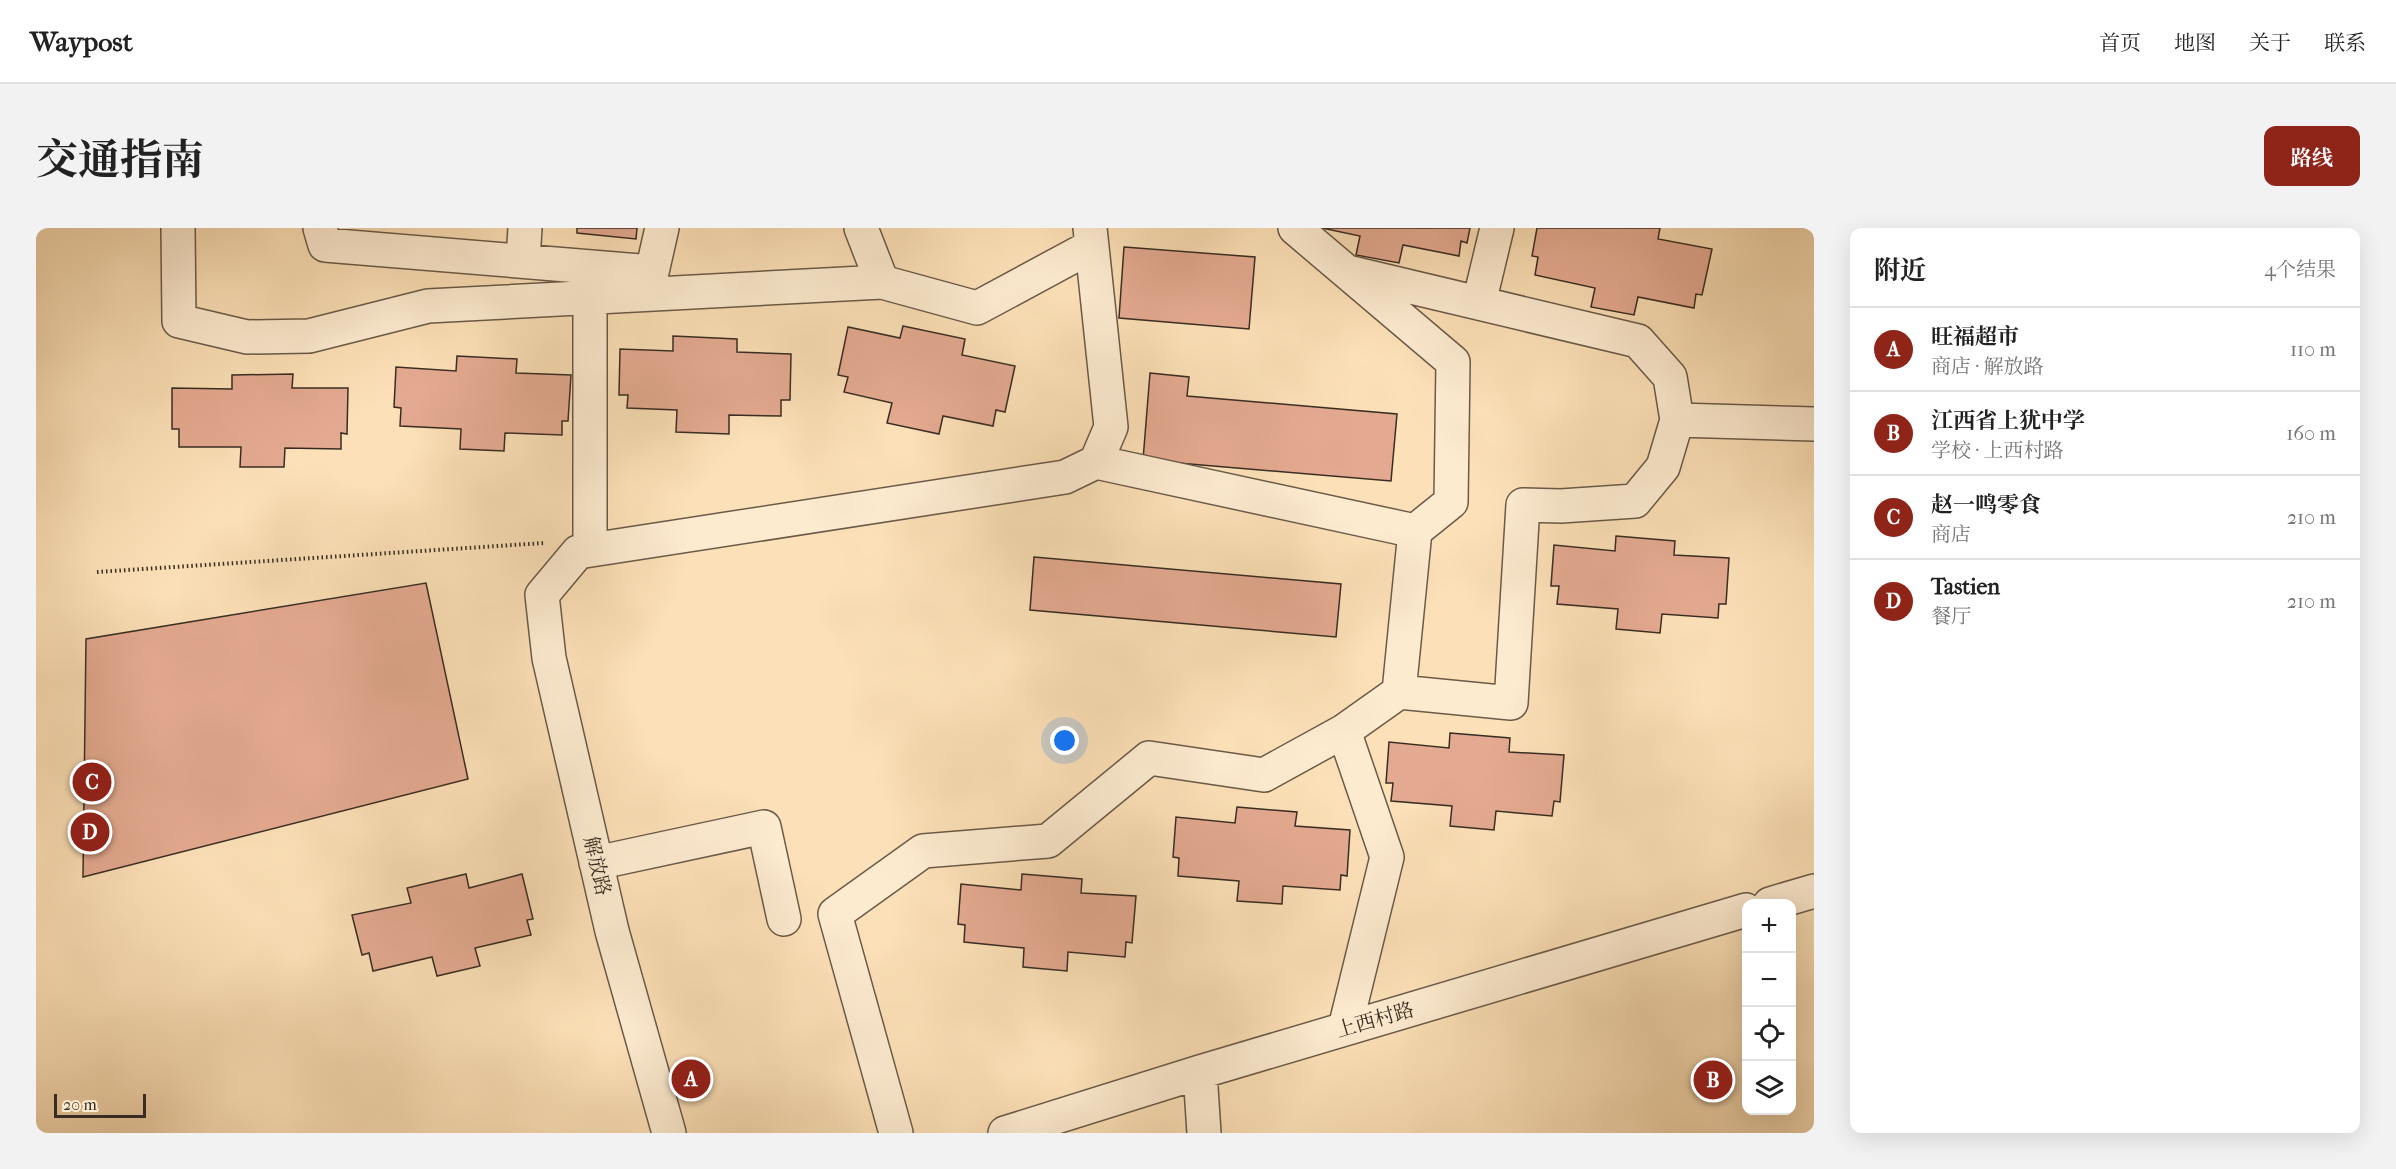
<!DOCTYPE html>
<html lang="zh">
<head>
<meta charset="utf-8">
<style>
	:root { --surface:#fff; --page:#f2f2f2; --text:#222; --muted:#767676; --line:#e0e0e0; --accent:#8f2418 }
	body { margin:0; font-family:"IM FELL French Canon","Noto Serif SC",serif; background:var(--page); color:var(--text) }
	.controls { position:absolute; right:18px; bottom:18px; display:grid; overflow:hidden; border-radius:12px; box-shadow:0 6px 24px #0002 }
	.controls button { width:54px; height:54px; display:grid; place-items:center; padding:0; border:0; border-bottom:2px solid var(--line); background:var(--surface); color:var(--text); font:30px sans-serif }
	.scale { position:absolute; left:18px; bottom:15px; width:92px; box-sizing:border-box; padding-left:6px; border:3px solid #392d23; border-top:0; font-size:16px; line-height:21px; white-space:nowrap; color:#392d23; -webkit-text-stroke:4px #fdebd0; paint-order:stroke }
	.you { position:absolute; left:1029px; top:513px; width:21px; height:21px; margin:-15px; border:4px solid #fff; border-radius:50%; background:#1a73e8; box-shadow:0 0 0 9px #1a73e833 }
	.badge { display:grid; place-items:center; width:39px; height:39px; border-radius:50%; background:var(--accent); color:#fff; font-size:20px; font-weight:700 }
	.pin { position:absolute; translate:-50% -50%; border:3px solid #fff; box-shadow:0 2px 6px #0006 }
	.list { margin:0; padding:0; list-style:none }
	h2 { display:flex; justify-content:space-between; align-items:center; height:78px; margin:0; padding:0 24px; font-size:26px }
	h2 small { font-size:20px; font-weight:400; color:var(--muted) }
	.list li { display:grid; grid-template-columns:39px 1fr auto; gap:18px; align-items:center; box-sizing:border-box; height:84px; padding:0 24px; border-top:2px solid var(--line) }
	.list b { display:block; font-size:22px; white-space:nowrap }
	.list p { margin:0; font-size:20px; white-space:nowrap; color:var(--muted) }
	.list em { font-size:20px; font-style:normal; color:var(--muted) }
	.icon { flex:none; width:33px; height:33px; fill:none; stroke:currentColor; stroke-width:2; stroke-linecap:round; stroke-linejoin:round }
	.map { position:relative; flex:none; width:1778px; height:905px; overflow:hidden; border-radius:12px }
	header { display:flex; align-items:center; gap:36px; box-sizing:border-box; height:84px; padding:0 30px; background:var(--surface); border-bottom:2px solid var(--line) }
	header strong { font-size:28px }
	nav { display:flex; gap:33px; margin-inline-start:auto; font-size:21px }
	.intro { display:flex; align-items:center; justify-content:space-between; box-sizing:border-box; height:144px; padding:0 36px }
	h1 { margin:0; font-size:42px }
	.button { padding:15px 27px; border-radius:12px; background:var(--accent); color:#fff; font-size:21px; font-weight:700 }
	main { display:flex; gap:36px; padding:0 36px }
	aside { flex:1; background:var(--surface); border-radius:12px; box-shadow:0 6px 24px #0002 }
	.map>svg:first-child { display:block }
	.building { fill:#e4aa91; stroke:#392d23; stroke-width:1.5 }
	.lines { fill:none; stroke-linecap:round; stroke-linejoin:round }
	.minor-casing { stroke:#6a5a48; stroke-width:36 }
	.path { stroke:#392d23; stroke-width:4; stroke-dasharray:1.5 3; stroke-linecap:butt }
	.minor { stroke:#fdebd0; stroke-width:33 }
	.labels { text-anchor:middle; dominant-baseline:central; stroke-width:6; stroke-linejoin:round; paint-order:stroke }
	.street-label { font-size:20px; fill:#392d23; stroke:#fdebd0 }
</style>
</head>
<body>
<header>
<strong>Waypost</strong>
<nav><a>首页</a><a>地图</a><a>关于</a><a>联系</a></nav>
</header>
<div class="intro"><h1>交通指南</h1><a class="button">路线</a></div>
<main>
<div class="map">
<svg width="1778" height="905" viewBox="0 0 1778 905">
	<rect width="100%" height="100%" fill="#fce0b7"/>
	<filter id="stains"><feTurbulence type="fractalNoise" baseFrequency=".00333" numOctaves="4"/><feColorMatrix values="0 0 0 0 .2 0 0 0 0 .09 0 0 0 0 .02 0 0 0 .5 -.17"/></filter>
	<radialGradient id="worn" r=".72"><stop offset=".6" stop-color="#630" stop-opacity="0"/><stop offset="1" stop-color="#630" stop-opacity=".3"/></radialGradient>
	<path class="building" d="M541,0H601L600,11L541,5Z
		M1286,0H1434L1431,15L1425,13L1423,28L1367,17L1363,35L1320,27L1324,8Z
		M1501,0H1624L1622,11L1676,21L1666,67L1660,66L1658,80L1602,69L1598,87L1555,79L1559,60L1499,47L1502,29L1496,28Z
		M1088,19L1219,29L1213,101L1083,90Z
		M867,98L929,111L926,127L979,138L969,184L960,182L957,198L907,188L903,206L851,195L856,175L808,164L812,149L802,147L812,99L864,110Z
		M637,108L701,111V124L755,126L754,172H745V188L693,187V206L640,204L641,182L591,180L592,167H583L584,121L637,123Z
		M421,128L481,131L480,145L535,147L532,193H526V207L469,205L468,223L424,221L425,201L364,198L365,180L358,179L360,139L420,143Z
		M1114,145L1153,149L1151,168L1361,186L1355,253L1107,232Z
		M257,146L256,160H312L311,206L305,205V221L249,220L248,239H204L205,219H143V201H136V160L196,161V147Z
		M1580,308L1639,313L1638,327L1693,330L1690,376H1683L1682,390L1626,386L1624,405L1580,401L1582,381L1521,376L1523,358H1515L1518,317L1579,323Z
		M998,329L1305,356L1300,409L994,382Z
		M390,355L432,551L47,649L50,411Z
		M1414,505L1474,510L1473,524L1528,527L1524,574L1518,573L1516,588L1460,583L1458,602L1414,598L1416,578L1355,573L1357,555H1350L1353,514L1413,520Z
		M1201,579L1261,584L1259,598L1314,602L1311,648L1305,647L1304,662L1247,658L1246,676L1201,673L1203,653L1142,648L1143,630L1137,629L1140,589L1199,595Z
		M430,646L433,660L486,646L497,691L491,692L495,707L439,720L444,738L401,748L396,729L337,743L333,725L326,727L316,687L375,675L371,660Z
		M986,646L1046,651L1045,665L1100,668L1096,715L1090,714L1089,729L1032,724L1031,743L987,739L988,720L928,714L929,697L922,696L925,656L985,662Z"/>
	<g class="lines">
		<defs>
			<path id="minor" d="M142,0L143,93L211,109L273,108L392,78L846,54L941,80L1056,18
				M284,0L289,17L616,44L626,0
				M825,0L846,54
				M487,32L489,0
				M1316,45L1602,113L1634,149L1641,192
				M554,70V322
				M1443,75L1461,0
				M1060,234L1379,303
				M1363,464L1475,475L1487,277L1525,278L1599,273L1627,239L1641,192L1778,196
				M1308,503L1351,629L1309,800
				M560,635L728,599L748,691
				M1734,676L1778,663
				M1164,844L1168,905
				M633,905L576,703L513,430L506,367L542,324L1029,249L1060,234L1075,199L1054,0
				M860,905L799,686L887,623L1012,613L1113,530L1228,547L1308,503L1363,464L1379,303L1415,274L1417,134L1259,0
				M969,905L1164,844L1710,682"/>
		</defs>
		<use href="#minor" class="minor-casing"/>
		<path class="path" d="M61,344L508,315"/>
		<use href="#minor" class="minor"/>
	</g>
	<g class="labels">
		<g class="street-label">
			<text transform="translate(561 638) rotate(77)">解放路</text>
			<text transform="translate(1339 792) rotate(-16)">上西村路</text>
		</g>
	</g>
	<rect width="100%" height="100%" filter="url(#stains)"/>
	<rect width="100%" height="100%" fill="url(#worn)"/>
</svg>
<div class="controls">
<button>+</button>
<button>−</button>
<button><svg class="icon" aria-label="locate" viewBox="0 0 24 24"><circle cx="12" cy="12" r="6"/><path d="M12 2v4M12 18v4M2 12h4M18 12h4"/></svg></button>
<button><svg class="icon" aria-label="layers" viewBox="0 0 24 24"><path d="M12 4l9 5-9 5-9-5zM3 14l9 5 9-5"/></svg></button>
</div>
<div class="scale">20 m</div>
<div class="you"></div>
<div class="pin badge" style="left:655px;top:851px">A</div>
<div class="pin badge" style="left:1677px;top:852px">B</div>
<div class="pin badge" style="left:56px;top:554px">C</div>
<div class="pin badge" style="left:54px;top:604px">D</div>
</div>
<aside>
<h2>附近<small>4个结果</small></h2>
<ul class="list">
<li><span class="badge">A</span><div><b>旺福超市</b><p>商店 · 解放路</p></div><em>110 m</em></li>
<li><span class="badge">B</span><div><b>江西省上犹中学</b><p>学校 · 上西村路</p></div><em>160 m</em></li>
<li><span class="badge">C</span><div><b>赵一鸣零食</b><p>商店</p></div><em>210 m</em></li>
<li><span class="badge">D</span><div><b>Tastien</b><p>餐厅</p></div><em>210 m</em></li>
</ul>
</aside>
</main>
</body>
</html>
